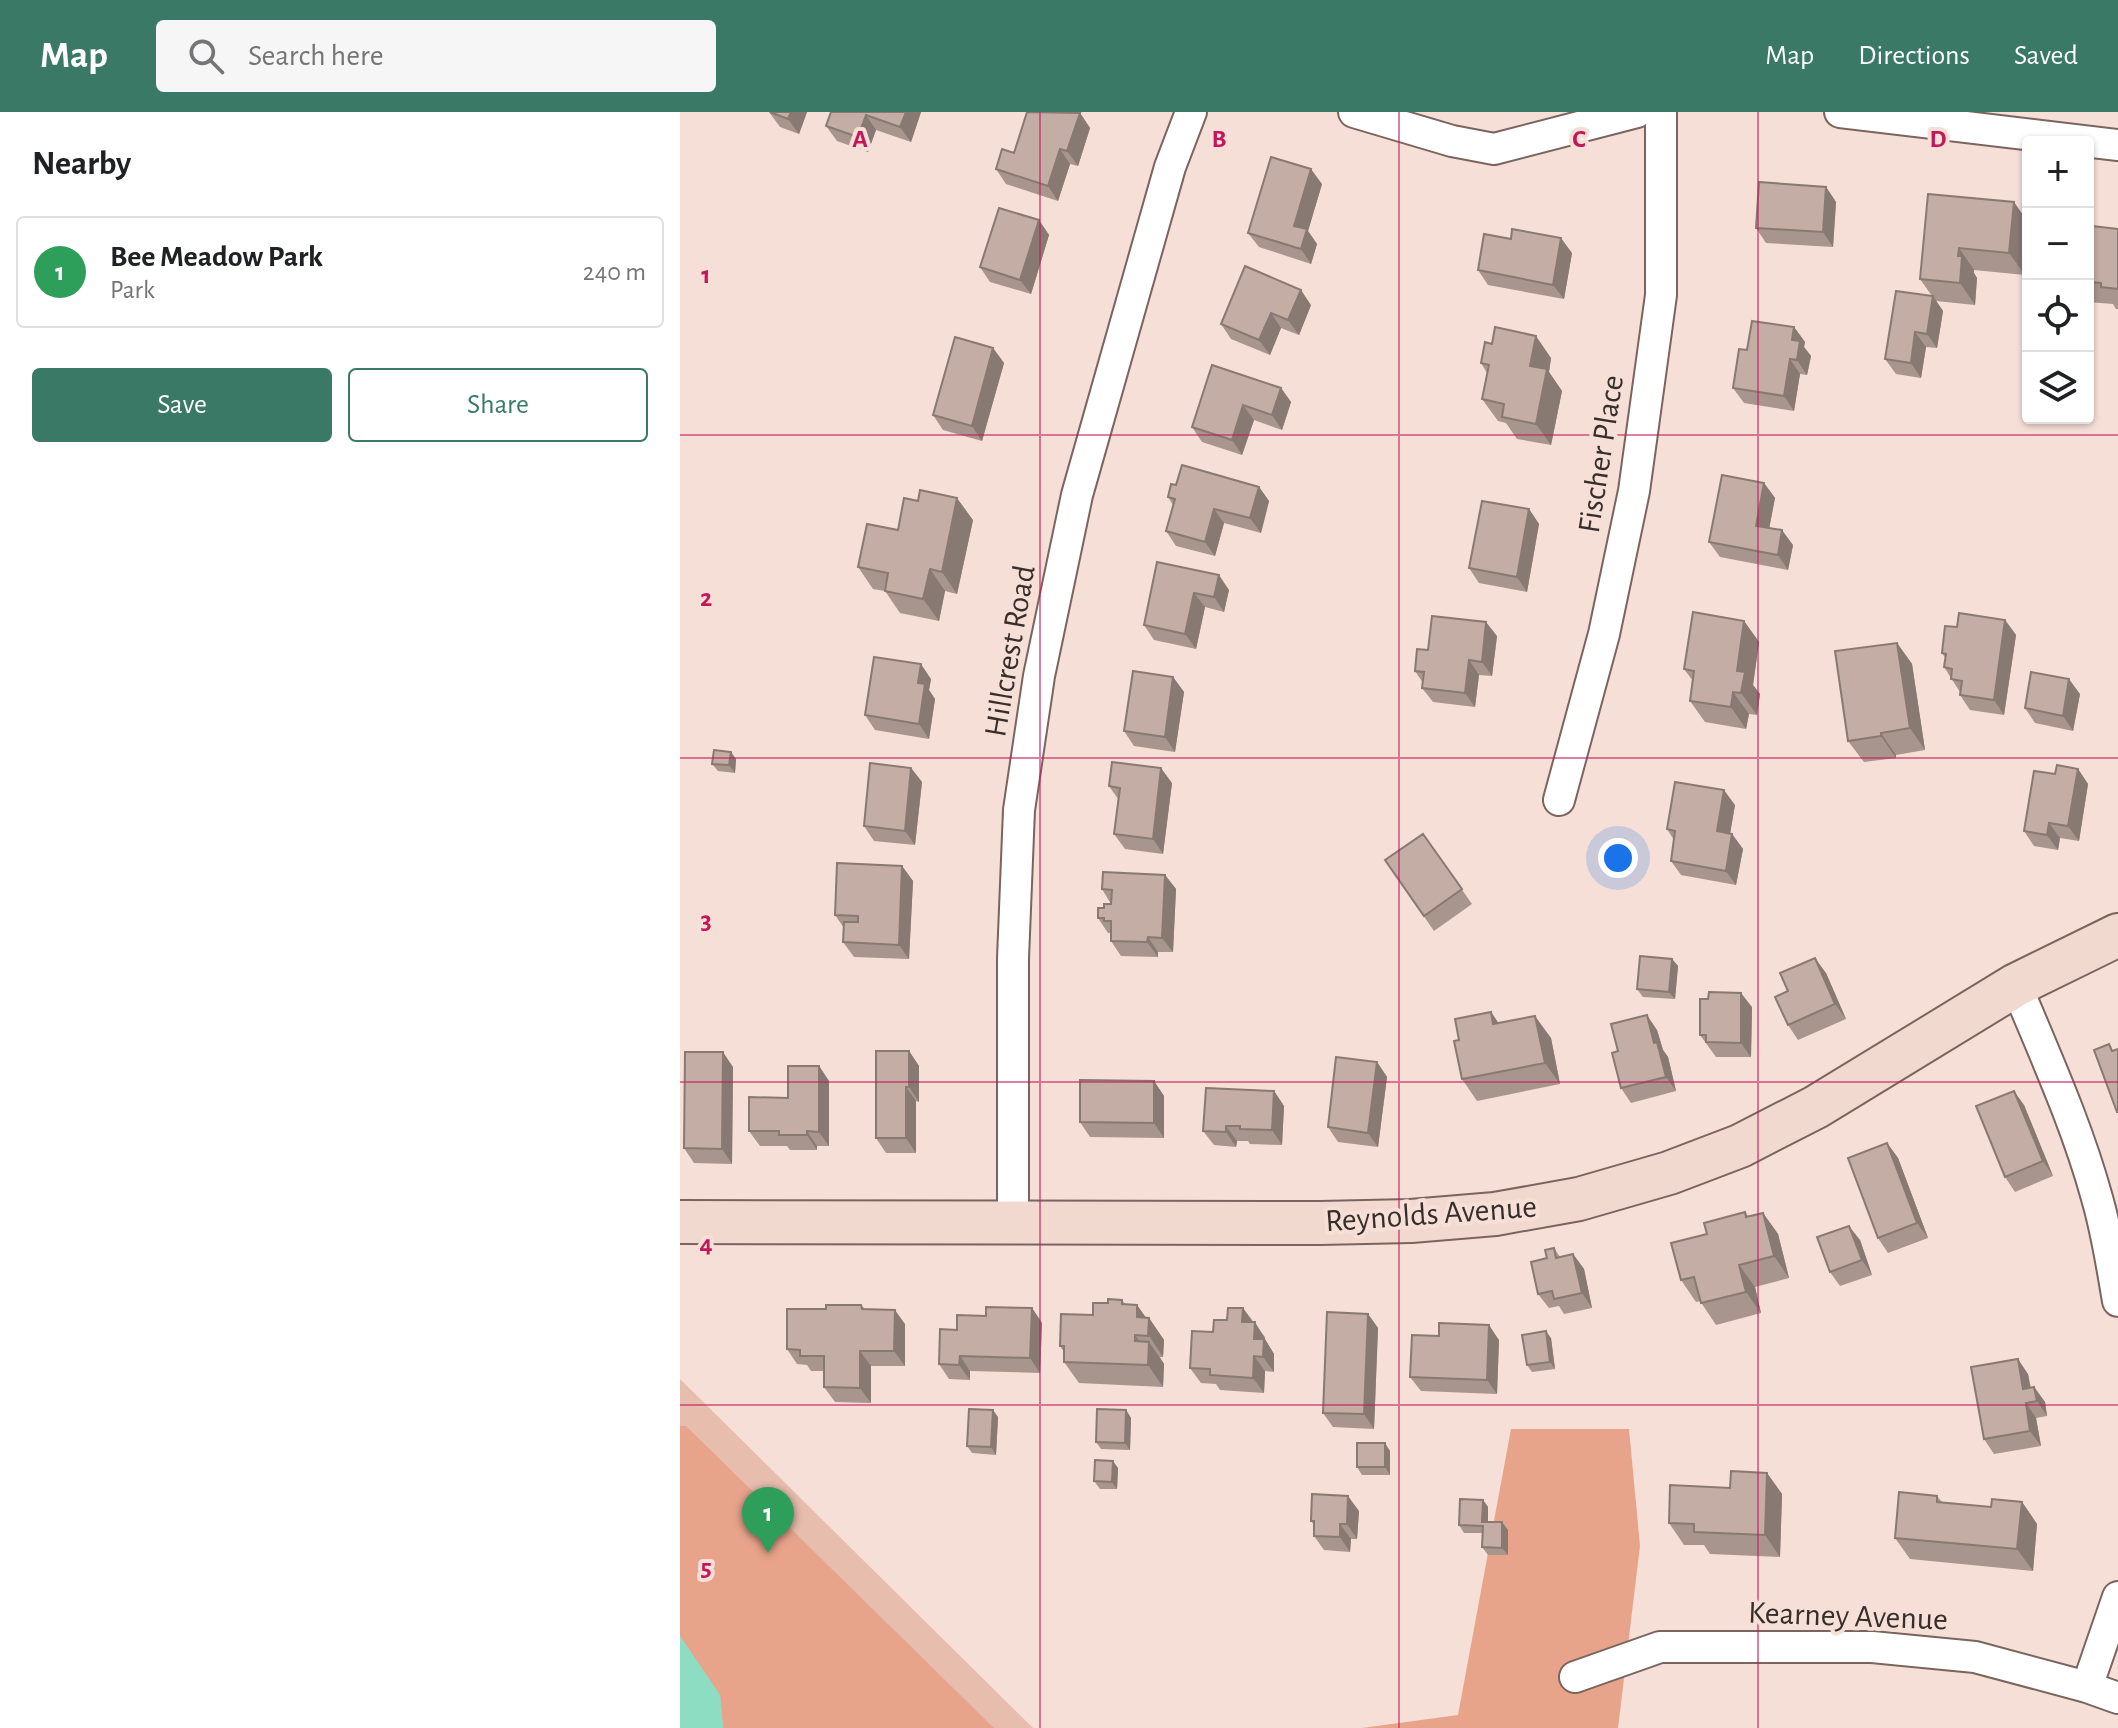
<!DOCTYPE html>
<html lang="en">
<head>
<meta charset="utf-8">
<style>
	:root { --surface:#fff; --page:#f6f6f6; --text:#202124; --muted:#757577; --line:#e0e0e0; --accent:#3a7966 }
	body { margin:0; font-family:"Alegreya Sans",sans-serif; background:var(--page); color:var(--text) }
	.controls { position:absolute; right:24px; top:24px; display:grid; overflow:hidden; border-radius:8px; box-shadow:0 2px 6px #0004 }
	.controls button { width:72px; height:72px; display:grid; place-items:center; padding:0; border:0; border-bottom:2px solid var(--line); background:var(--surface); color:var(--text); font:40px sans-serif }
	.you { position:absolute; left:938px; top:746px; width:28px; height:28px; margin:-20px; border:6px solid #fff; border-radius:50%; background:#1a73e8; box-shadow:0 0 0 12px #1a73e833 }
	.badge { display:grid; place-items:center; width:52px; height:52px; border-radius:50%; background:var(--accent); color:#fff; font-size:26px; font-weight:700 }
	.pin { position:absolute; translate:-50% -66px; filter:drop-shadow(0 2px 4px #0008) }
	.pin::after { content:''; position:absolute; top:42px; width:28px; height:24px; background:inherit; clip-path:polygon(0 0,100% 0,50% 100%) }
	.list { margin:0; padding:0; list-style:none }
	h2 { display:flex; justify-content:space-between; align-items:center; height:104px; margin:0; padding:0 32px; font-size:34px }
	h2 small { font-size:26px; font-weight:400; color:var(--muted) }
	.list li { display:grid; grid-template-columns:52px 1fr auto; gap:24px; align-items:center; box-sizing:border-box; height:112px; margin:0 16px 16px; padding:0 16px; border:2px solid var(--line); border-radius:8px }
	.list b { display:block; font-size:30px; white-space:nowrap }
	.list p { margin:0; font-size:26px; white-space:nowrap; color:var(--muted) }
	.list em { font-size:26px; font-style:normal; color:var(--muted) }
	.actions { display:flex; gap:16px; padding:24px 32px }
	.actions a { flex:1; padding:18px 0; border:2px solid var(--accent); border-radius:8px; text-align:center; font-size:28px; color:var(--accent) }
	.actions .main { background:var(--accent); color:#fff }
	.icon { flex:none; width:44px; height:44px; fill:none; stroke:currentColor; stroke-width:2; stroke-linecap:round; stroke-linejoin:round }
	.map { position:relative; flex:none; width:1438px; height:1616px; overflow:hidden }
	header { display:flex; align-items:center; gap:48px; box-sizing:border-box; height:112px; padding:0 40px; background:var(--accent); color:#fff }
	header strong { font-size:38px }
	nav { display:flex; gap:44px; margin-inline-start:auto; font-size:28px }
	.search { width:560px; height:72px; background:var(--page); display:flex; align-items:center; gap:20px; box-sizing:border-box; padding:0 28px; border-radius:8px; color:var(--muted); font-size:30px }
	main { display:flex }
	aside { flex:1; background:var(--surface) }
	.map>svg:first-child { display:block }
	.green { fill:#e7bdad }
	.forest { fill:#e8a48b }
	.water { fill:#8cddc2 }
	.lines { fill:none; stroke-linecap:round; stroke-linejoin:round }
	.street-casing { stroke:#7a655e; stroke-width:34 }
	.secondary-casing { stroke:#7a655e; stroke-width:46 }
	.street { stroke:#fff; stroke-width:30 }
	.secondary { stroke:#f2d9d0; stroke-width:42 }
	.wall { fill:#a8958d }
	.shaded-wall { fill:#887973 }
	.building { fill:#c3ada4; stroke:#887973; stroke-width:2 }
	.grid { fill:none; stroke:#c2185b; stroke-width:2; stroke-opacity:0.55 }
	.labels { text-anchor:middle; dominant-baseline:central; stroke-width:8; stroke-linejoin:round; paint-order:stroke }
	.street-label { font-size:32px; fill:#372e2b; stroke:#f6dfd6 }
	.grid-label { font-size:26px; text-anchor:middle; font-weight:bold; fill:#c2185b; stroke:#f6dfd6; stroke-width:8; stroke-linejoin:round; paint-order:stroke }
</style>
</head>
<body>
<header>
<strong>Map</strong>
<div class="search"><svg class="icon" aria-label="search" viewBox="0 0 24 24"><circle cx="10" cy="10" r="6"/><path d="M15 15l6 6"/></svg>Search here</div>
<nav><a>Map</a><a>Directions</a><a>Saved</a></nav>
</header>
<main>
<aside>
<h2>Nearby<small></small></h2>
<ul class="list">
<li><span class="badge" style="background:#2e9e5b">1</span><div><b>Bee Meadow Park</b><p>Park</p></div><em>240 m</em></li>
</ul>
<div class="actions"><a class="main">Save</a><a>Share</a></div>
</aside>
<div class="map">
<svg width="1438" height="1616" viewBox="0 0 1438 1616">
	<rect width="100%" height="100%" fill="#f6dfd6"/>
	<path class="green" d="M0,1267L353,1616H0Z"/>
	<path class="forest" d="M0,1314H6L314,1616H43L40,1583L0,1524Z
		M831,1317H949L960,1434L938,1616H682L778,1603Z"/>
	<path class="water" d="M0,1524L40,1583L43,1616H0Z"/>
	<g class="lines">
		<defs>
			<path id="street" d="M674,0L772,29L814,37L957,0
				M1160,0L1438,33
				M879,688L924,522L954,379L981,183V0
				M1336,873C1365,943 1397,1013 1417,1086C1427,1120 1432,1154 1438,1189
				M333,1109V846L339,698L359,564L397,383L490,55L511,0
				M895,1565L980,1535H1192L1295,1545L1407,1575L1438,1586
				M1407,1575L1438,1485"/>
			<path id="secondary" d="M0,1110L640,1111L731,1109L815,1102L899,1087L989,1061L1060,1034L1136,995L1336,873L1438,823"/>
		</defs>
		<use href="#street" class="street-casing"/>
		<use href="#secondary" class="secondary-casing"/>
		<use href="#street" class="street"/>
		<use href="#secondary" class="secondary"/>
	</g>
	<path class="wall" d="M89,0H127L119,22L100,15Z
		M151,0H241L231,30L196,18L188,40L157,29L146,14Z
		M400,1L410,16L398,54L390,52L378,89L326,72L316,57L334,41Z
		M642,72L628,119L637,132L631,152L579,135L568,121Z
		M1146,75L1156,90L1153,135L1086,131L1076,116Z
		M1248,82L1348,110V124L1345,163L1294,158V161L1297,166L1295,193L1256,189L1263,199L1257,236L1246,235L1241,266L1216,262L1205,247L1252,184L1240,167Z
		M359,108L369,123L351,182L310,170L300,155Z
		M1438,117V197H1436L1433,192L1408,190V125H1411Z
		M892,141L884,187L808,173L798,158Z
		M631,193L619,223L601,216L590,243L551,227L541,212Z
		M1114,215L1125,230L1124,235L1131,244L1127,263L1120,262L1114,299L1064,291L1053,276L1067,238Z
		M313,236L324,251L302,329L263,318L253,303Z
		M871,246L869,260L882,279L871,333L837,327L826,311L818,309L802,287L807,261L801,251Z
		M601,276L611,290L602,318L574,308L562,343L522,330L512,315Z
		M1084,371L1095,386L1089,416L1113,433L1108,458L1040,445L1029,430Z
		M579,375L589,389L581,421L544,411L535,444L496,434L486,419L493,393L488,385Z
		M238,389L293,408L277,482L265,479L259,509L220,501L205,479L193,477L178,455L218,418Z
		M849,397L859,412L847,480L799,471L789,456Z
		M477,450L549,478L544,500L525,495L516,537L474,528L464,513Z
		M1325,508L1336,523L1324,603L1290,598L1280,583V580L1264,555L1266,547L1262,541L1277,515Z
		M1064,509L1079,530L1073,573L1080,582L1077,603L1069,602L1066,617L1025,610L1010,589L1013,569L1004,557Z
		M817,524L812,564L799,563L795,595L753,590L742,576L743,571L735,559L748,538Z
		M1217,531L1232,552L1245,638L1216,643V646L1184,650L1168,629Z
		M493,565L504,580L495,640L454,634L444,619Z
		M251,567L249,578L255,587L249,627L195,618L185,603Z
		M1400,582L1393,619L1355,611L1345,596Z
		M56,647L55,661L38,659L32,652Z
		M231,656L242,670L235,733L194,729L184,714Z
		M1398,657L1408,672L1399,729L1380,726L1378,738L1354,734L1344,719L1375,662Z
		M492,671L483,742L445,737L434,722L438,687L429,674Z
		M1055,693L1050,721L1052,722L1063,737L1056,773L1001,763L991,749L994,728L987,717Z
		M743,722L792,792L754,819L705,748Z
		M222,754L233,769L229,847L174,845L163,830L164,816L155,803Z
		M485,763L496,777L493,840H478V845L441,844L431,829V821H428L418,806L424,796L431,792L422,777Z
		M992,847L998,854L995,887L963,885L957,877Z
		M1146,861L1166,907L1118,928L1108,913V879Z
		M1072,895L1071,945H1036L1020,923Z
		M811,900L818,911L871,926L880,972L797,989L782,967L779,928Z
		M977,918L983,938L988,945L996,979L951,991L941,976L938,939Z
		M229,939L239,954V990L236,989V1041H206L196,1026Z
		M697,950L707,965L698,1035L658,1030L648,1015Z
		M139,954L149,969V1034H137V1038H110L107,1034H80L69,1019L108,986Z
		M53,955L52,1052L14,1051L4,1036Z
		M474,969L484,984V1026L410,1025L400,1010Z
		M594,979L604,994L602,1033L570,1032L568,1029H557L556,1035L534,1033L523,1019Z
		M1344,993L1373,1064L1335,1080L1325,1065Z
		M1207,1031L1218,1046L1248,1126L1208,1141L1198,1126Z
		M1065,1100L1068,1104L1083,1101L1098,1122L1109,1166L1075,1175L1081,1201L1036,1213L1020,1189L1016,1190L1001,1168L1027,1122Z
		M1180,1128L1192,1163L1160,1174L1150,1160Z
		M874,1136L880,1145L893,1142L904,1157L912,1196L884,1202L879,1194L869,1196L858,1182L867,1146Z
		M442,1188L445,1192L457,1193L466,1206H469L484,1228L483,1245H480L484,1252L483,1275L399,1271L384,1250V1240L380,1234L413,1203L428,1191Z
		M181,1193L185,1197L225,1212V1254H191V1291L155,1290L144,1275V1259H131L127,1253L117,1252L107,1237L146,1197Z
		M352,1196L362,1211L360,1261L290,1259V1268L269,1267L259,1252L277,1218L306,1204Z
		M563,1196L585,1225V1228L594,1242V1260L585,1259L584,1281L540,1278L536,1272L521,1271L510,1256L533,1220Z
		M688,1202L698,1216L694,1317L653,1315L643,1301Z
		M871,1226L875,1257L852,1260L847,1253Z
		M819,1228L817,1282L741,1279L730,1265Z
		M1348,1262L1351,1276L1354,1275L1365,1290L1367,1304L1356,1306L1361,1334L1314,1342L1304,1327Z
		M446,1298L451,1306L450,1338L421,1337L416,1330Z
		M318,1305L316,1343L292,1341L287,1334Z
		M710,1339V1363H682L677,1355Z
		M438,1356L437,1377H420L414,1369Z
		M1087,1361L1102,1382L1100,1445L1030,1442L1024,1433H1004L989,1411L1050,1376Z
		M1257,1384L1262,1390L1311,1395L1342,1390L1357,1412L1353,1459L1230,1447L1215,1426Z
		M803,1388L808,1395V1410H822L828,1418V1443H808L802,1435L803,1421H784L779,1413Z
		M679,1399L677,1427H671L670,1440L644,1438L634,1424V1413L631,1409Z"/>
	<path class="shaded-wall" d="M111,0H127L119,22L108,7Z
		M226,0H241L231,30L220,15Z
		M400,1L410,16L398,54L387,39Z
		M186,3L196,18L188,40L178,25Z
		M380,37L390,52L378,89L368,74Z
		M631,57L642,72L628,119L637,132L631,152L621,137L614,114Z
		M1146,75L1156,90L1153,135L1143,120Z
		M1334,90L1348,110L1345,163L1329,141Z
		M359,108L369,123L351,182L340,168Z
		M881,126L892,141L884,187L873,173Z
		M1279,136L1294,158V161L1297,166L1295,193L1280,171Z
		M621,178L631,193L619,223L608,208Z
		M1253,184L1263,199L1257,236L1247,222Z
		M591,201L601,216L590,243L579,228Z
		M1114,215L1125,230L1124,235L1131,244L1127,263L1117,248L1112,228Z
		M1235,220L1246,235L1241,266L1231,251Z
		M856,224L871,246L869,260L882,279L871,333L856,312L850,254Z
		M313,236L324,251L302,329L292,314Z
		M1110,247L1120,262L1114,299L1104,284Z
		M601,276L611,290L602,318L592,303Z
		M563,293L574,308L562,343L552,328Z
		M1084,371L1095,386L1087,428L1076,414Z
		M579,375L589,389L581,421L570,406Z
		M277,386L293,408L277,482L262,460Z
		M534,397L544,411L535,444L525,430Z
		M849,397L859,412L847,480L837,465Z
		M1102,418L1113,433L1108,458L1098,443Z
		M250,457L265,479L259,509L243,487Z
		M539,463L549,478L544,500L534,485Z
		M514,481L525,495L516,537L505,522Z
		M1325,508L1336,523L1324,603L1314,588Z
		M1064,509L1079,530L1073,573L1080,582L1077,603L1061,581L1057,559Z
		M806,510L817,524L812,564L802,550Z
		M1217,531L1232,552L1245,638L1230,616Z
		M789,548L799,563L795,595L785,581Z
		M241,552L251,567L249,578L255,587L249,627L239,612L238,571Z
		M493,565L504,580L495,640L485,625Z
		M1389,567L1400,582L1393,619L1383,604Z
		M1053,580L1069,602L1066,617L1051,595Z
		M1201,621L1216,643V646L1201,624Z
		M51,640L56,647L55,661L49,653Z
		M231,656L242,670L235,733L225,719Z
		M481,656L492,671L483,742L473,727Z
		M1398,657L1408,672L1399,729L1388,714Z
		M1044,678L1055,693L1048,734L1037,719Z
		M1369,711L1380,726L1378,738L1367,723Z
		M1052,722L1063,737L1056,773L1046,759Z
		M222,754L233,769L229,847L219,833Z
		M485,763L496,777L493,840L482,826Z
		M468,825L478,840V845L467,830Z
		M1135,846L1146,861L1166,907L1155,892Z
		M992,847L998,854L995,887L989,880Z
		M1061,881L1072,895L1071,945L1061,931Z
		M811,900L826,922L813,912Z
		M967,903L977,918L983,938L988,945L996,979L986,965L974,931Z
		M855,904L871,926L880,972L865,951Z
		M229,939L239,954V990L229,975Z
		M43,940L53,955L52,1052L42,1037Z
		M697,950L707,965L698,1035L688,1021Z
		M139,954L149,969V1034L139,1020Z
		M474,969L484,984V1026L474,1011Z
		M226,975L236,989V1041L226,1026Z
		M594,979L604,994L602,1033L592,1018Z
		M1334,979L1344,993L1373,1064L1363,1049Z
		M546,1014L557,1029L556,1035L546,1020Z
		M127,1019L137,1034V1038L127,1023Z
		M1207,1031L1218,1046L1248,1126L1237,1111Z
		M1083,1101L1098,1122L1109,1166L1094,1144Z
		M1169,1114L1180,1128L1192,1163L1182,1148Z
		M893,1142L904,1157L912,1196L902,1181Z
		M1059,1153L1075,1175L1081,1201L1066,1180Z
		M457,1193L469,1210V1206L484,1228L483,1245L457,1205Z
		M352,1196L362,1211L360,1261L350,1246Z
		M563,1196L573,1211L562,1210Z
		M215,1198L225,1212V1254L214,1239Z
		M688,1202L698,1216L694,1317L684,1302Z
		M575,1210L594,1242V1260L583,1245L574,1227Z
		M809,1213L819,1228L817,1282L807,1268Z
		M866,1219L871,1226L875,1257L870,1250Z
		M455,1223L468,1242L469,1230L484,1252L483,1275L468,1253L455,1229Z
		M180,1239L191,1254V1291L180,1276Z
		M280,1244L290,1259V1268L279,1253Z
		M574,1244L585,1259L584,1281L573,1266Z
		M1338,1247L1348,1262L1353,1292L1343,1277Z
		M1354,1275L1365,1290L1367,1304L1357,1289Z
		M1346,1291L1356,1306L1361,1334L1350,1319Z
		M313,1298L318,1305L316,1343L311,1335Z
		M446,1298L451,1306L450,1338L445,1331Z
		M705,1331L710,1339V1363L705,1355Z
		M433,1349L438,1356L437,1377L432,1370Z
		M1087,1361L1102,1382L1100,1445L1085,1423Z
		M668,1384L679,1399L677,1427L667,1412Z
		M803,1388L808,1395V1417L802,1410Z
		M1342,1390L1357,1412L1353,1459L1337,1437Z
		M822,1410L828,1418V1443L822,1436Z
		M660,1412L671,1427L670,1440L660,1425Z"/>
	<path class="building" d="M90,0H111L108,7Z
		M151,0H226L220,15L186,3L178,25L146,14Z
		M347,0L400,1L387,39L380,37L368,74L316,57L322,37L334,41Z
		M591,45L631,57L614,114L627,117L621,137L568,121Z
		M1079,70L1146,75L1143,120L1076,116Z
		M1248,82L1334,90L1329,141L1279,136L1278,144H1282L1280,171L1240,167Z
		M319,96L359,108L340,168L300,155Z
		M1412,114L1438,117V177L1421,175V171L1408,170V125H1411Z
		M832,117L881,126L873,173L798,158L804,122L831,127Z
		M565,154L621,178L608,208L591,201L579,228L541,212Z
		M1216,179L1253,184L1247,222L1235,220L1231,251L1205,247Z
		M1072,209L1114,215L1112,228L1120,229L1117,248L1110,247L1104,284L1053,276L1059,237L1067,238Z
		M815,215L856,224L850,254L867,257L856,312L822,305L824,292L802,287L809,253L801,251L805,230L812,232Z
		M275,225L313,236L292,314L253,303Z
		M532,253L601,276L592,303L563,293L552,328L512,315Z
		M502,353L579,375L570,406L534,397L525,430L486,419L495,387L488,385L491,372L496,373Z
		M1042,363L1084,371L1076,414L1102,418L1098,443L1029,430Z
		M240,378L277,386L262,460L250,457L243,487L205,479L208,461L178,455L187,412L218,418L224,386L238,389Z
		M802,389L849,397L837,465L789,456Z
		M477,450L539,463L534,485L514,481L505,522L464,513Z
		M1013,500L1064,509L1057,559L1065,560L1061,581L1053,580L1051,595L1010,589L1014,559L1004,557Z
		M1279,501L1325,508L1314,588L1280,583L1282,569L1271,567L1272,557L1264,555L1266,542L1262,541L1265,514L1277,515Z
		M752,504L806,510L802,550L789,548L785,581L742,576L744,560L735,559L737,537L748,538Z
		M1217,531L1230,616L1201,621V624L1168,629L1155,539Z
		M194,545L241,552L238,571L245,572L239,612L185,603Z
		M453,559L493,565L485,625L444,619Z
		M1351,560L1389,567L1383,604L1345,596Z
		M34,638L51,640L49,653L32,652Z
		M432,650L481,656L473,727L434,722L440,676L429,674Z
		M190,651L231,656L225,719L184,714Z
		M1377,653L1398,657L1388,714L1369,711L1367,723L1344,719L1354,659L1375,662Z
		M995,670L1044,678L1037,719L1052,722L1046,759L991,749L995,719L987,717Z
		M743,722L782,777L744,804L705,748Z
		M157,751L222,754L219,833L163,830L164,810H178V804L155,803Z
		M423,760L485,763L482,826L468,825L467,830L431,829V809H424V806H418V796H424V792H431L432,778L422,777Z
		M960,844L992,847L989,880L957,877Z
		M1135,846L1155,892L1108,913L1095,885L1108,879L1100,861Z
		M1029,880L1061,881V931L1026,930V923H1020V887H1028Z
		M811,900L813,912L855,904L865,951L782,967L774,929L779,928L775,907Z
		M967,903L974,931L977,930L986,965L941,976L932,941L938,939L931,912Z
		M1429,932L1432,939L1438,937V1000H1437L1414,938Z
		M196,939H229V975H226V1026H196Z
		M5,940H43L42,1037L4,1036Z
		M656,945L697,950L688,1021L648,1015Z
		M108,954H139V1020L127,1019V1023H99V1019H69V985L108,986Z
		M400,968L474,969V1011L400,1010Z
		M526,976L594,979L592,1018L560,1017V1014H546V1020L523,1019Z
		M1334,979L1363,1049L1325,1065L1296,994Z
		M1207,1031L1237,1111L1198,1126L1168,1046Z
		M1065,1100L1066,1105L1083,1101L1094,1144L1059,1153L1066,1180L1021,1191L1014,1165L1001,1168L991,1131L1027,1122L1024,1111Z
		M1169,1114L1182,1148L1150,1160L1137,1125Z
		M874,1136L876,1146L893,1142L902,1181L874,1187L872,1179L858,1182L851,1150L867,1146L865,1138Z
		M428,1187L442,1188V1192L457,1193V1205L469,1206L468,1224L455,1223V1229L469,1230L468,1253L384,1250V1234H380L381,1202L413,1203V1191H428Z
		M146,1193H181L182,1197L215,1198L214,1239H180V1276L144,1275V1244H120V1238L107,1237V1197H146Z
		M306,1195L352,1196L350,1246L280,1244L279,1253L259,1252L260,1217L277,1218V1203L306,1204Z
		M548,1196H563L562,1210H575L574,1227H584L583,1245L574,1244L573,1266L530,1263V1257L510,1256L512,1219L533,1220L534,1208H547Z
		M647,1200L688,1202L684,1302L643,1301Z
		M759,1211L809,1213L807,1268L730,1265L732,1223L759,1224Z
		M866,1219L870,1250L847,1253L842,1223Z
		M1338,1247L1343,1277L1354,1275L1357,1289L1346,1291L1350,1319L1304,1327L1291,1255Z
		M289,1297L313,1298L311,1335L287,1334Z
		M417,1297L446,1298L445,1331L416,1330Z
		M677,1331H705V1355H677Z
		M415,1348L433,1349L432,1370L414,1369Z
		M1051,1359L1087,1361L1085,1423L1014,1420V1412L989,1411L990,1373L1050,1376Z
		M1219,1380L1257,1384V1390L1311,1395L1312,1387L1342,1390L1337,1437L1215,1426Z
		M632,1382L668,1384L667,1412H660V1425L634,1424V1409H631Z
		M780,1387L803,1388L802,1410H822V1436L802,1435L803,1414L779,1413Z"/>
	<path class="grid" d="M360,0V1616M719,0V1616M1078,0V1616M0,323H1438M0,646H1438M0,970H1438M0,1293H1438"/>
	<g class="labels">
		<g class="street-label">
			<text transform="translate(921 342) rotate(-81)">Fischer Place</text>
			<text transform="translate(330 539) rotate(-80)">Hillcrest Road</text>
			<text transform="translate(751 1102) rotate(-4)">Reynolds Avenue</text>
			<text transform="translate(1168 1504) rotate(2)">Kearney Avenue</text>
		</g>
	</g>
	<g class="grid-label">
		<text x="180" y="35">A</text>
		<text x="539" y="35">B</text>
		<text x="899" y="35">C</text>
		<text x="1258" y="35">D</text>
		<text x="26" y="171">1</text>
		<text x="26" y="494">2</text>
		<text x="26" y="817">3</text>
		<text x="26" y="1140">4</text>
		<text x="26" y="1464">5</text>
	</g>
</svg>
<div class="controls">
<button>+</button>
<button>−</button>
<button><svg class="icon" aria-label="locate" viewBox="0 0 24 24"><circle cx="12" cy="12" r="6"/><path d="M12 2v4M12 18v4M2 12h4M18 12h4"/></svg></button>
<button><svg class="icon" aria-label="layers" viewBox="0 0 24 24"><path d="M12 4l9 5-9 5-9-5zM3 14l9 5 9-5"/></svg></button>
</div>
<div class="you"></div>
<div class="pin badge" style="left:88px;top:1441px;background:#2e9e5b">1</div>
</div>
</main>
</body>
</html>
